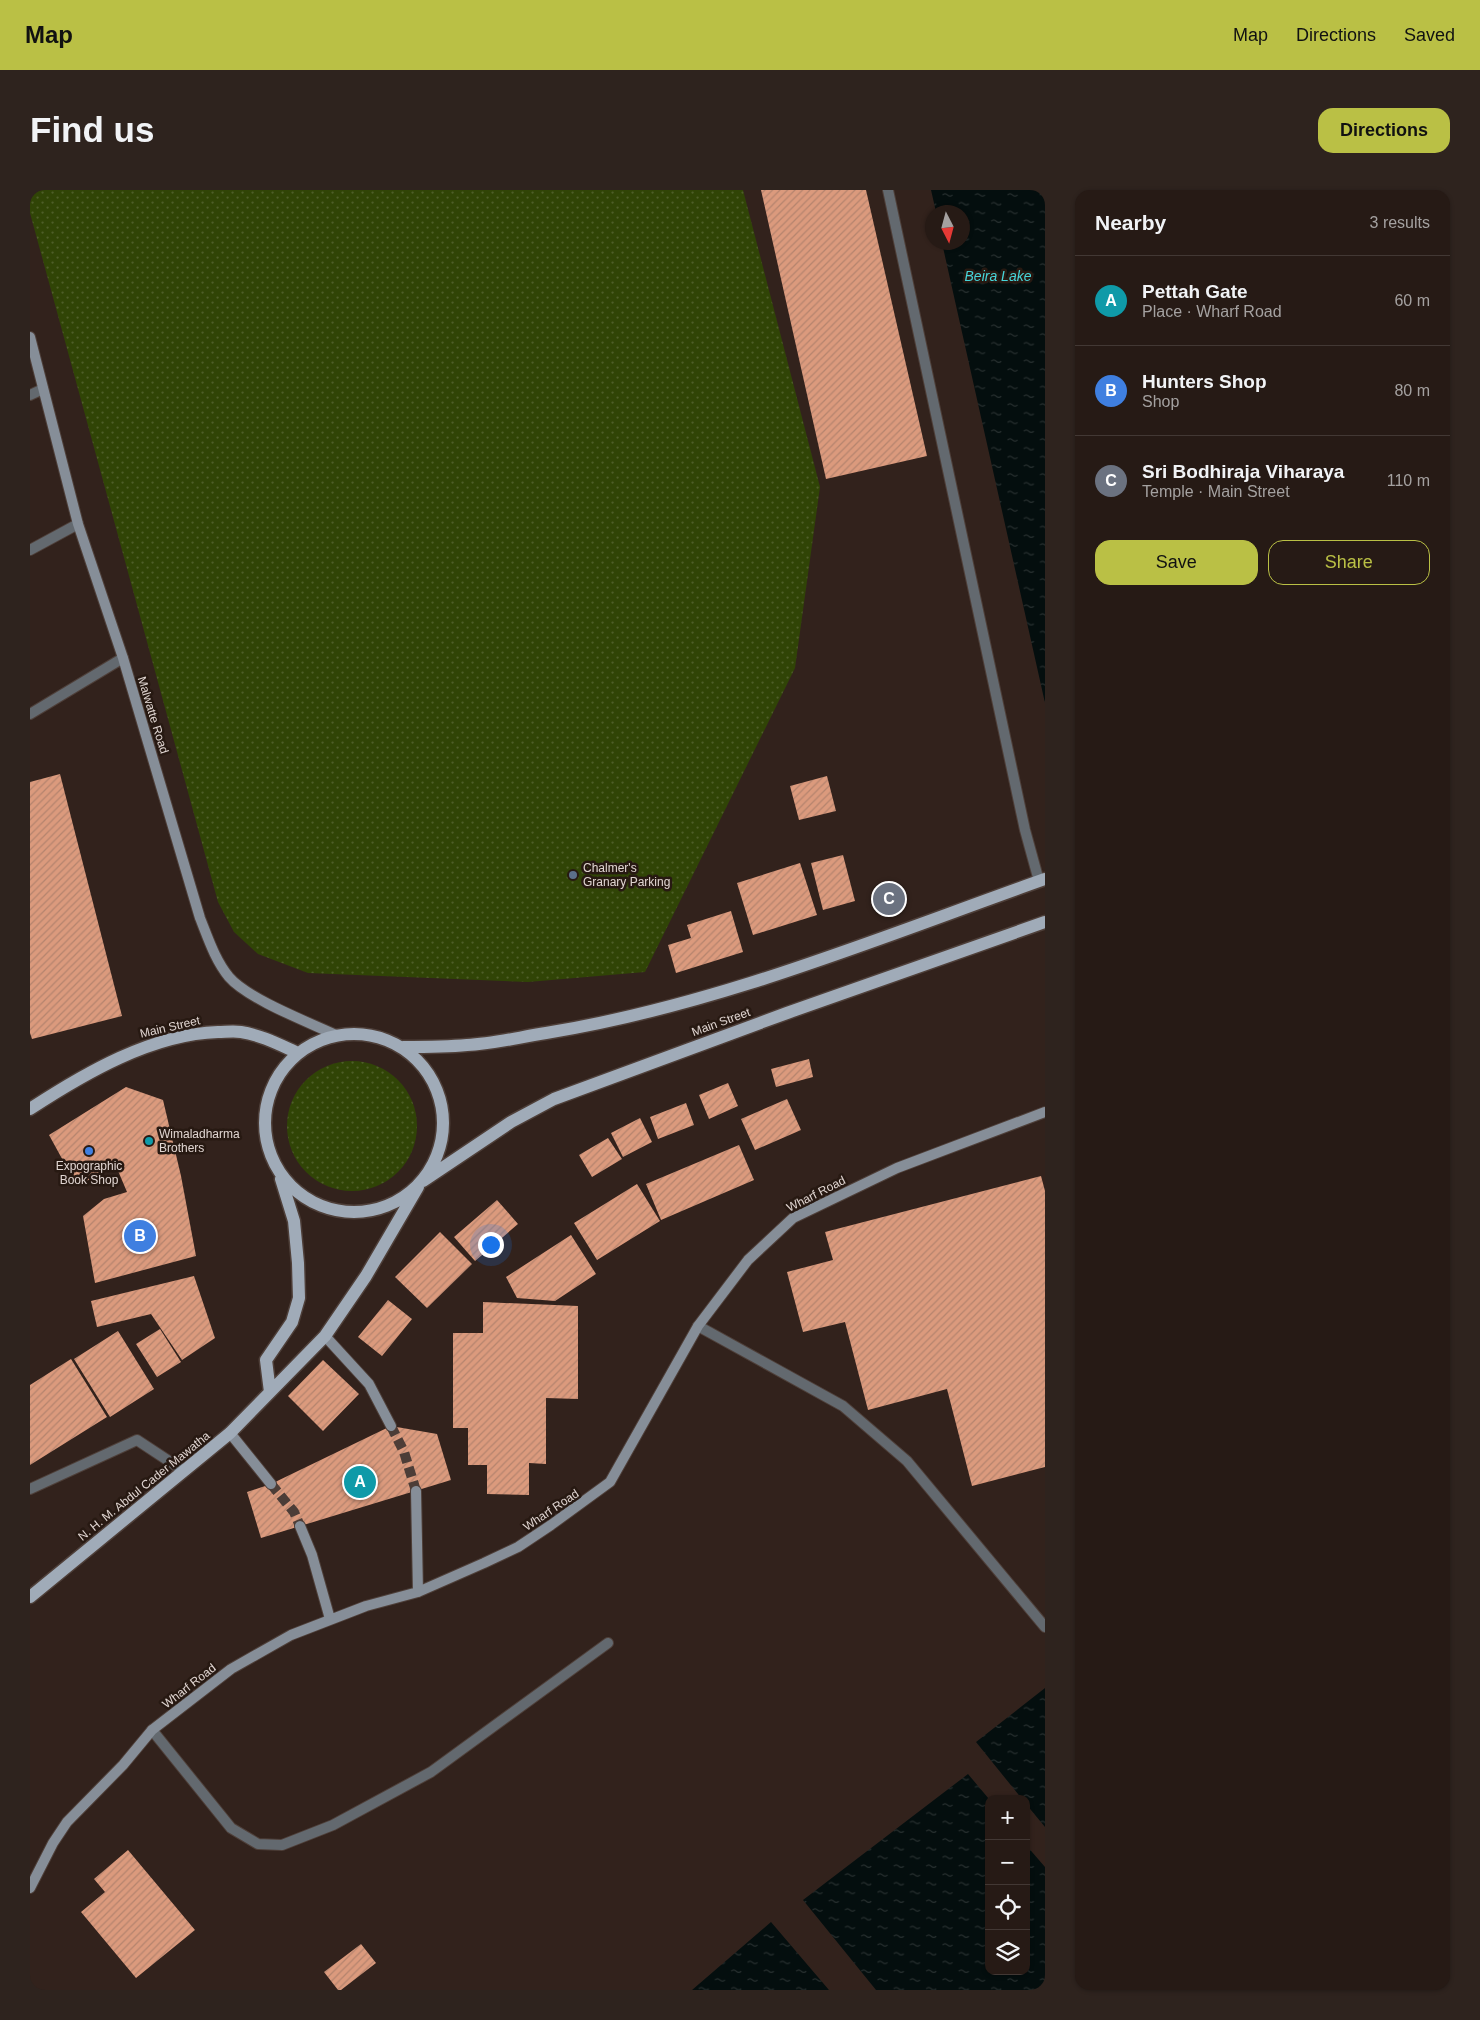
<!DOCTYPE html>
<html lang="en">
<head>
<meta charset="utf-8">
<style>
	:root { --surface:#261a15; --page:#2e231e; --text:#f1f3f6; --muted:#a4a1a0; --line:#423834; --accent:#bac045 }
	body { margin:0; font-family:Arial,sans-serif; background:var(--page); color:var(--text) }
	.controls { position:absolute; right:15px; bottom:15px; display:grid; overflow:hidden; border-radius:10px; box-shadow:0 1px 4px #0004 }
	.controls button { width:45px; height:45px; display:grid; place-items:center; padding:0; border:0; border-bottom:1px solid var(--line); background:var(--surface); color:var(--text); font:25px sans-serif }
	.compass { position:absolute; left:895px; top:15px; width:45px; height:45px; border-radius:50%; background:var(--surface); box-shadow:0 1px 4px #0004; rotate:174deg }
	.you { position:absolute; left:460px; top:1054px; width:18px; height:18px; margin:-12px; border:4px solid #fff; border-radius:50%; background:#1a73e8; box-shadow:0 0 0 8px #1a73e833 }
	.badge { display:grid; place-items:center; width:32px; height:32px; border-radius:50%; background:var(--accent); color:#fff; font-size:16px; font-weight:700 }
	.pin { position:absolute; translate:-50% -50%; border:2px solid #fff; box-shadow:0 1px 5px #0006 }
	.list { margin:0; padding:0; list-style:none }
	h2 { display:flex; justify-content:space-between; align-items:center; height:65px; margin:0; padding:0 20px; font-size:21px }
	h2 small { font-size:16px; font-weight:400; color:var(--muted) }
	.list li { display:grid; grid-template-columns:32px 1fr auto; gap:15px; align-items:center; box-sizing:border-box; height:90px; padding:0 20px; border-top:1px solid var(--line) }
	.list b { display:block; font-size:19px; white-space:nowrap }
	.list p { margin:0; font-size:16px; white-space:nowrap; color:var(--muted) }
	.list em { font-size:16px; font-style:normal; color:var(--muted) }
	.actions { display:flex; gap:10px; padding:15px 20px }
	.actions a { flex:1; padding:11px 0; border:1px solid var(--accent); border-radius:15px; text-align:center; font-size:18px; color:var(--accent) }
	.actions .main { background:var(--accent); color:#111 }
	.icon { flex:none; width:28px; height:28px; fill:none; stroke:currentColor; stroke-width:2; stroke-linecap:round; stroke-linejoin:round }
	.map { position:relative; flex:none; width:1015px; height:1800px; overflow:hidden; border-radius:15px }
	header { display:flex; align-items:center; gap:30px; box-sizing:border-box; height:70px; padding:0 25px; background:var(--accent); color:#111 }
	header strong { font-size:24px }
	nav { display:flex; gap:28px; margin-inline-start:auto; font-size:18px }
	.intro { display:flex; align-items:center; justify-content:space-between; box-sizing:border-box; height:120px; padding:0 30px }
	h1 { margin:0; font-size:35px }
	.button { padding:12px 22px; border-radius:15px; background:var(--accent); color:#111; font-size:18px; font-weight:700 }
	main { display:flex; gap:30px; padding:0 30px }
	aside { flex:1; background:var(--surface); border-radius:15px; box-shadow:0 1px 4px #0004 }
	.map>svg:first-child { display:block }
	.green { fill:url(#green-dots) }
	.water { fill:url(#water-ripples) }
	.building { fill:url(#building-hatch) }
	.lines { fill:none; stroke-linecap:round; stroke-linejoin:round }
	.secondary-tunnel { stroke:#4c3d37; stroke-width:10; stroke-dasharray:10 5; stroke-linecap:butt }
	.lane-casing { stroke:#4e3f39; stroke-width:12 }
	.street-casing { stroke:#4e3f39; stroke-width:12 }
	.secondary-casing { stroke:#4e3f39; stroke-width:12 }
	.primary-casing { stroke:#4e3f39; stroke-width:15 }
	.lane { stroke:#63696f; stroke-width:10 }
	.street { stroke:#63696f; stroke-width:10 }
	.secondary { stroke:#868e98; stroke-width:10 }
	.primary { stroke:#a0abb8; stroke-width:12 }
	.service-dot { fill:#5c6f8a; stroke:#271912; stroke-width:2 }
	.culture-dot { fill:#0f9aa8; stroke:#271912; stroke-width:2 }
	.shop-dot { fill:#3f7fe0; stroke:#271912; stroke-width:2 }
	.labels { text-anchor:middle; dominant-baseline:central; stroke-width:5; stroke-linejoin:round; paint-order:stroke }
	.street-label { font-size:12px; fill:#e0d5d1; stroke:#271912 }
	.poi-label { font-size:12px; fill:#e0d5d1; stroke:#271912; text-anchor:start }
	.water-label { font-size:14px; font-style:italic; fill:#47d5da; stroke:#271912 }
</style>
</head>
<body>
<header>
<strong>Map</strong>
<nav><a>Map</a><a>Directions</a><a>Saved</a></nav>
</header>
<div class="intro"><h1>Find us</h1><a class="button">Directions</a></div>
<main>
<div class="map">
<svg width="1015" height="1800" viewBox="0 0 1015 1800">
	<defs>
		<pattern id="green-dots" width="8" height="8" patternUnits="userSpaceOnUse" patternTransform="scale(1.25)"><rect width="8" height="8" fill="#304406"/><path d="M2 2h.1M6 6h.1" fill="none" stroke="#4e5e29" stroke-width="1.8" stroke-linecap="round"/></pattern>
		<pattern id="water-ripples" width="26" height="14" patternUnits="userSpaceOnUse" patternTransform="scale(1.25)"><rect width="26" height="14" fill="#040e0e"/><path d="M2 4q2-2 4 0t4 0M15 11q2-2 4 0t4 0" fill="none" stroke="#283030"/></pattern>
		<pattern id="building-hatch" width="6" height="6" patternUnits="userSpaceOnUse" patternTransform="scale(1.25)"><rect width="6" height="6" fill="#db9a7d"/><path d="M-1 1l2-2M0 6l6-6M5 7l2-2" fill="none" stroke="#b5846e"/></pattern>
	</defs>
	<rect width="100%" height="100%" fill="#32221c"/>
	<path class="green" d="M0,0H713L790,297L765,478L615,782L498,792L278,783L228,764L204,742L188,712L0,23Z
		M257 936a65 65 0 1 1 130 0a65 65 0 1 1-130 0Z"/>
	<path class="water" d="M901,0H1015V513L912,53L932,52V22H906Z
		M1015,1498V1637L996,1614V1609H992L946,1552Z
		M938,1584L959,1609V1781H996V1655L1015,1677V1800H846L773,1710Z
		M741,1732L799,1800H662Z"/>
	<path class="building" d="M731,0H836L897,266L796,289Z
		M30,584L92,826L2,849L0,843V592Z
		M797,586L806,621L769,630L760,596Z
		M813,665L825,711L793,720L781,673Z
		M770,673L787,725L723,745L707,693Z
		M701,721L713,762L646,783L638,755L661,748L657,735Z
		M779,869L783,887L746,897L741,879Z
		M698,893L708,916L679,929L669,905Z
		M96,897L133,910L151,986L166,1066L65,1093L53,1026L74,1009L97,1002L86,976L47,996L19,945Z
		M757,909L771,940L725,960L711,929Z
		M656,913L664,935L628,949L620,927Z
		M610,928L622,952L593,967L581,943Z
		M578,948L592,969L562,987L549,965Z
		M709,955L724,990L631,1030L616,994Z
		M1011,986L1015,1001V1277L942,1296L917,1199L838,1220L815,1132L773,1142L757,1082L803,1070L795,1042Z
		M607,994L630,1031L567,1070L544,1033Z
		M467,1010L488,1034L445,1071L424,1047Z
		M410,1042L442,1074L397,1118L365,1087Z
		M541,1045L566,1084L525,1111L487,1108L476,1087Z
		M164,1086L185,1148L152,1170L121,1124L67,1137L61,1111Z
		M358,1110L382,1129L352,1166L328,1147Z
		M453,1112L548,1116V1209L516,1208V1274L499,1273V1305L457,1304V1275H438V1238H423V1143H453Z
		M130,1139L151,1172L127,1187L106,1154Z
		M88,1141L124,1199L80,1227L44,1169Z
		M41,1169L77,1227L0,1275V1195Z
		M293,1170L329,1204L293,1241L258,1206Z
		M361,1236L407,1244L421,1290L231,1348L217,1302L241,1294Z
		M98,1660L165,1740L106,1788L51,1722L75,1702L64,1689Z
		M331,1754L346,1773L311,1800H308L294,1782Z"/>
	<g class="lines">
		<path class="secondary-tunnel" d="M361,1236L374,1262L386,1301
			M241,1294L264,1322L270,1336"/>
		<defs>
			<path id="lane" d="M858,0L995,640L1009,691
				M668,1136L813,1216L877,1271L1015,1437
				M122,1540L201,1638L228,1654L252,1655L303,1635L401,1582L578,1453"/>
			<path id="street" d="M0,205L13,199
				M0,360L48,334
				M0,524L93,468
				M0,1299L107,1250L154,1281"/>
			<path id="secondary" d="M0,147L48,334L93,468L170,728C178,748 185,770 199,787C218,809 278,832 306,845
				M295,1146L339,1194L361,1236
				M200,1243L241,1294
				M386,1301L388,1402
				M270,1336L282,1365L300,1429
				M0,1698L23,1653L37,1632L93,1575L122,1540L201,1479L261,1445L336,1416L388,1402L454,1373L488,1357L521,1335L580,1292L668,1136L718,1070L763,1028L867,978L1015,922"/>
			<path id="primary" d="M235 933a89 89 0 1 1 178 0a89 89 0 1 1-178 0Z
				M373,857C394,857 416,857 437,855C463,854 490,847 516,843C689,815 851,747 1015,689
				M0,919C55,883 122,844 188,842C195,842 204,841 211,842C231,845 250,855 268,863
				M393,991L481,932L524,909L757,823L1015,732
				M240,1202L236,1170L262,1132L269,1108L268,1073L264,1031L251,989
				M0,1407L200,1243L295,1146L336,1086L388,997"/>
		</defs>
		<use href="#lane" class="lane-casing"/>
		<use href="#street" class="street-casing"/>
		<use href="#secondary" class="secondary-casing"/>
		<use href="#primary" class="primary-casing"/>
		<use href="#lane" class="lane"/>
		<use href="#street" class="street"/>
		<use href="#secondary" class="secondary"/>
		<use href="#primary" class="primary"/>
	</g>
	<circle class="service-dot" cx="543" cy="685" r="5"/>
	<circle class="culture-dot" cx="119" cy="951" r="5"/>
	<circle class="shop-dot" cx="59" cy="961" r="5"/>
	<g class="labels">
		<g class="street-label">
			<text transform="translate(123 525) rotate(73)">Malwatte Road</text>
			<text transform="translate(691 832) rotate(-20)">Main Street</text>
			<text transform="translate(140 837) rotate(-13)">Main Street</text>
			<text transform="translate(786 1004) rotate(-27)">Wharf Road</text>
			<text transform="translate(114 1296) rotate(-39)">N. H. M. Abdul Cader Mawatha</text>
			<text transform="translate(521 1320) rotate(-34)">Wharf Road</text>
			<text transform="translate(159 1496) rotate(-38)">Wharf Road</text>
		</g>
		<g class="poi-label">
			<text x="553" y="678">Chalmer's<tspan x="553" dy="14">Granary Parking</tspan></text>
			<text x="129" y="944">Wimaladharma<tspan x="129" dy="14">Brothers</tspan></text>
			<text x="59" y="976" text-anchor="middle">Expographic<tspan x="59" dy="14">Book Shop</tspan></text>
		</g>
		<g class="water-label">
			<text x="968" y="86">Beira Lake</text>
		</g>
	</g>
</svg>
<div class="controls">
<button>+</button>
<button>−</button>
<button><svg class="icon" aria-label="locate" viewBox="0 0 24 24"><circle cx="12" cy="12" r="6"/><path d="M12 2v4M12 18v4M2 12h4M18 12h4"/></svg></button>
<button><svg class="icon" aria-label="layers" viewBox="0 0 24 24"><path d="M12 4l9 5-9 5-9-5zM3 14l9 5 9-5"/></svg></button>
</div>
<svg class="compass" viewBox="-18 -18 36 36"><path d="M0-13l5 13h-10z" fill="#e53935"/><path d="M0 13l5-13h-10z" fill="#a4a1a0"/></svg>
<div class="you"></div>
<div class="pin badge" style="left:330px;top:1292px;background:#0f9aa8">A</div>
<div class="pin badge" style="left:110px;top:1046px;background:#3f7fe0">B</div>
<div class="pin badge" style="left:859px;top:709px;background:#6b7280">C</div>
</div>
<aside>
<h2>Nearby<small>3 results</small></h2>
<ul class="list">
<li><span class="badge" style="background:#0f9aa8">A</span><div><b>Pettah Gate</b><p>Place · Wharf Road</p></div><em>60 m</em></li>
<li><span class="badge" style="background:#3f7fe0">B</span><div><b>Hunters Shop</b><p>Shop</p></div><em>80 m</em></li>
<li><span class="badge" style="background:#6b7280">C</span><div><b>Sri Bodhiraja Viharaya</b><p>Temple · Main Street</p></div><em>110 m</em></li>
</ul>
<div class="actions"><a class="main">Save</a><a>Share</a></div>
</aside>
</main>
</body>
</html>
